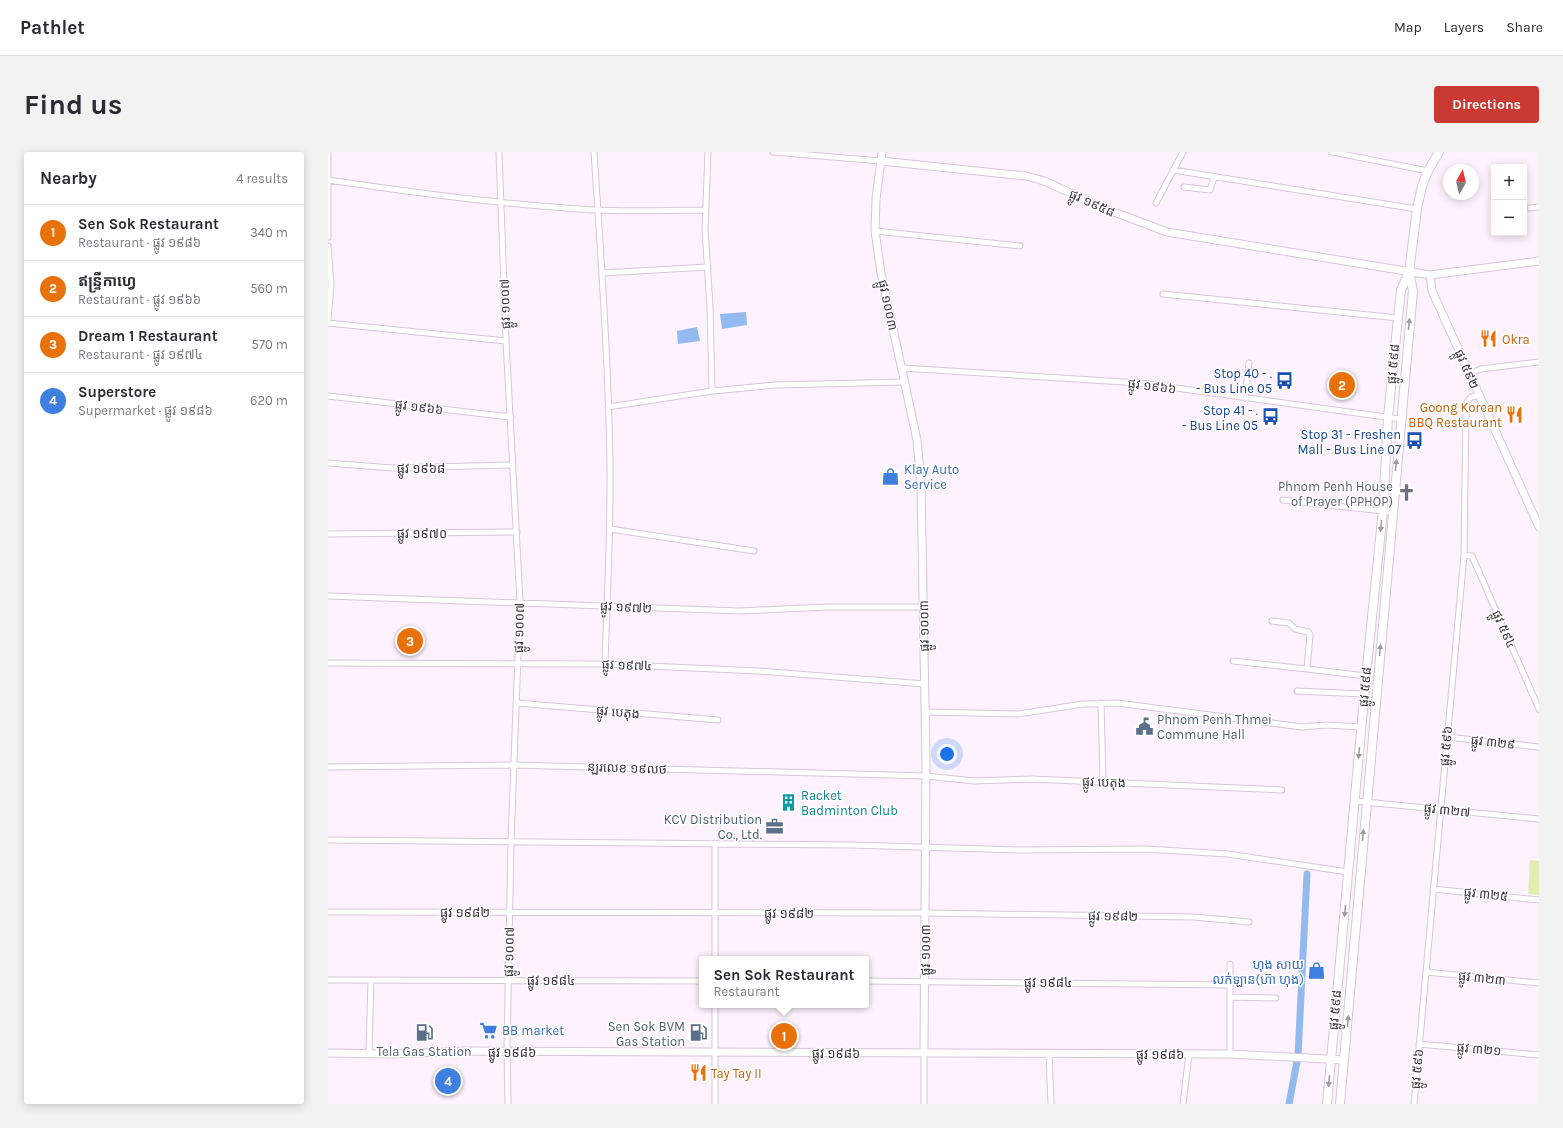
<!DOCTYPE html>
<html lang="en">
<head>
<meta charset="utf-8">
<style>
	:root { --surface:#fff; --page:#f2f2f3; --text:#2b2b33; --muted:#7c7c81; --line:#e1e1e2; --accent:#c83a32 }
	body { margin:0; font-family:Karla,"Noto Sans Khmer",sans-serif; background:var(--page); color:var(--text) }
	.controls { position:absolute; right:12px; top:12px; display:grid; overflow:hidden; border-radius:4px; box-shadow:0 2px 10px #0003 }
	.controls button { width:36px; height:36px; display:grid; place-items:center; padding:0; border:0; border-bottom:1px solid var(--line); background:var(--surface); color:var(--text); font:20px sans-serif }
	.compass { position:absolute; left:1115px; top:12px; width:36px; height:36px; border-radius:50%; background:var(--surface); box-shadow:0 2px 10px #0003; rotate:8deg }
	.you { position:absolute; left:619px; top:602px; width:14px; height:14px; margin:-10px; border:3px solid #fff; border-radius:50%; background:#1a73e8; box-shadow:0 0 0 6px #1a73e833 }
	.badge { display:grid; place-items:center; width:26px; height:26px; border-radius:50%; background:var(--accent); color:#fff; font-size:13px; font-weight:700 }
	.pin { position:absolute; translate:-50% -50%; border:2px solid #fff; box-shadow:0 1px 4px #0006 }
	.popup { position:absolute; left:371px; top:804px; width:170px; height:52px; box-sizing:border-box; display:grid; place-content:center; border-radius:4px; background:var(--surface); filter:drop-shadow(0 1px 3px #0005); font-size:13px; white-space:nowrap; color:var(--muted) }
	.popup b { font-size:15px; color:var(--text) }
	.popup::after { content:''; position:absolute; left:50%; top:100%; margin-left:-8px; border:8px solid transparent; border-top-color:var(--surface) }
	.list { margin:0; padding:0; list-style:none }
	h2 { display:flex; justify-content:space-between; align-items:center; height:52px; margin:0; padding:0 16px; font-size:17px }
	h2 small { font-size:13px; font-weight:400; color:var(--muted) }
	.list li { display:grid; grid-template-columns:26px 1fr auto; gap:12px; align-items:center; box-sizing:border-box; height:56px; padding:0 16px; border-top:1px solid var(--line) }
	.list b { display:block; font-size:15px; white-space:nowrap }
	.list p { margin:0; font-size:13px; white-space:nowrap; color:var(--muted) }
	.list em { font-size:13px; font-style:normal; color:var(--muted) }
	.map { position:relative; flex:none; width:1211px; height:952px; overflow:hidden; border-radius:4px }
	header { display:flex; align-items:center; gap:24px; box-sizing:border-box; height:56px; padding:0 20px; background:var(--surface); border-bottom:1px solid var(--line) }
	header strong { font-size:19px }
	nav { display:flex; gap:22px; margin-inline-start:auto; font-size:14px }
	.intro { display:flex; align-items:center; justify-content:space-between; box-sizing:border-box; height:96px; padding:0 24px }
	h1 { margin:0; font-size:28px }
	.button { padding:10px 18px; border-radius:4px; background:var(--accent); color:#fff; font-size:14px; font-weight:700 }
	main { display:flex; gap:24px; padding:0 24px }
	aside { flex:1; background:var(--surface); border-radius:4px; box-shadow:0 2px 10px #0003 }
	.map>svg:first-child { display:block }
	.green { fill:#e1eeb1 }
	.water { fill:#92baee }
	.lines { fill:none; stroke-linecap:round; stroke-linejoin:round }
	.canal { stroke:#92baee; stroke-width:7 }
	.street-casing { stroke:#d6c7d7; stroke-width:7 }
	.secondary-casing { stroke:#d6c7d7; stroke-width:9 }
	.primary-casing { stroke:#d6c7d7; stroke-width:10 }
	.street { stroke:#fff; stroke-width:5 }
	.secondary { stroke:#fff; stroke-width:7 }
	.primary { stroke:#fff; stroke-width:8 }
	.oneway { fill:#9e9b9e }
	.labels { text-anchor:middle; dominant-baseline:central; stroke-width:3; stroke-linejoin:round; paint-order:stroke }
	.street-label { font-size:13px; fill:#3d373d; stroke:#fff }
	.food-label { font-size:13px; fill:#c56008; stroke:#fff; text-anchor:start }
	.transit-label { font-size:13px; fill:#164399; stroke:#fff; text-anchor:end }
	.shop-label { font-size:13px; fill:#366cbe; stroke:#fff; text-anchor:start }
	.worship-label { font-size:13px; fill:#5b616d; stroke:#fff; text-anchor:end }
	.service-label { font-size:13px; fill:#4e5e75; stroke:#fff; text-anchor:end }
	.culture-label { font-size:13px; fill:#0d838f; stroke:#fff; text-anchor:start }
</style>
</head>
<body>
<header>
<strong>Pathlet</strong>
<nav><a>Map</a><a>Layers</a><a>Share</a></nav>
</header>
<div class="intro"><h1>Find us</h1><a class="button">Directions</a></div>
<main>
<aside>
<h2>Nearby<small>4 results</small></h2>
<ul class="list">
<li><span class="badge" style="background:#e8710a">1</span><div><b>Sen Sok Restaurant</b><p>Restaurant · ផ្លូវ ១៩៨៦</p></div><em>340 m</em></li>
<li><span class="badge" style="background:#e8710a">2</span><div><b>ឥន្ទ្រីកាហ្វេ</b><p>Restaurant · ផ្លូវ ១៩៦៦</p></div><em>560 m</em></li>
<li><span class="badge" style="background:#e8710a">3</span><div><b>Dream 1 Restaurant</b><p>Restaurant · ផ្លូវ ១៩៧៤</p></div><em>570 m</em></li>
<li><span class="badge" style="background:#3f7fe0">4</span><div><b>Superstore</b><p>Supermarket · ផ្លូវ ១៩៨៦</p></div><em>620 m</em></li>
</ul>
</aside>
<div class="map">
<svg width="1211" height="952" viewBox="0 0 1211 952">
	<rect width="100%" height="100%" fill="#fef2ff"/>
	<path class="green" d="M1202,708L1211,709V743L1200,742Z"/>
	<path class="water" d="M418,160L419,173L394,177L392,162Z
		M369,175L372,189L350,192L349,179Z"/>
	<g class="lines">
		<path class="canal" d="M961,952L970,904L979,722"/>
		<defs>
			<path id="street" d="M171,0L178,189L192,450L183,689L179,900L180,952
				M266,0C273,103 280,206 282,309C283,376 279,444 277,512
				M380,0L377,77L382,155L384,239
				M445,0L553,9
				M1004,0L1100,19
				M845,18L1089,57
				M0,28C89,41 178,53 268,58C304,60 341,58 377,58
				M856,35L882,38L886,26
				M828,51L855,0
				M1202,56L1211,55
				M547,79L692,94
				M0,85V0
				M0,94L3,133L0,168
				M274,121L380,115
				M835,142L1070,166
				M0,171L178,189
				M574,216L812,231L1072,267
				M1141,222L1153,217L1211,210
				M0,244L183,265
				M917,246L921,211
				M280,255L384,239L448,233L576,230
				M0,311L64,316L185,313
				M955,348L1064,360
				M282,377L426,399
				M0,382L189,380
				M1136,403L1144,404L1211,557
				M0,444L411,459L500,455H596
				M944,469L961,471L967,477L980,480L982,483L979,517L1038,524
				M905,509L979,517
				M0,511L277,512L430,519L597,532
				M969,539L1036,542
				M189,551L390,568
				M773,551L775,630
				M597,560L690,562L755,552L789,551L974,575L998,573L1033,575
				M1119,585L1211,595
				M0,615L186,613L598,624L646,629L704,627L954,638
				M1027,649L1211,667
				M0,688L523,693L693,698L818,697L900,702L1020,720
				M1105,737L1211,748
				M0,760L597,761L866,765L921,770
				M387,807V691
				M902,812V902
				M1098,820L1211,831
				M0,828L374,829
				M538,829L902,833
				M902,845L948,846
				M387,853V952
				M1091,892L1211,903
				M41,901L43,828
				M721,901L723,952
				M596,952V901
				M855,952L861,902
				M1086,952L1136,403L1138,259L1139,250L1143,245L1151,243"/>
			<path id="secondary" d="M554,0L548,47L547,79L553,121L589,288L593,331L598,609L596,901
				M553,9L698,24L716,29L778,57L839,80L1102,123L1211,109
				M1102,123L1104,139L1211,375
				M0,901L64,902L137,899L902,902L1016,908"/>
			<path id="primary" d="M999,952L1038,524L1055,358L1060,265L1070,166L1073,138L1081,120
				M1012,952L1085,139L1081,120L1089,57L1094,34L1100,19L1111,0"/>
		</defs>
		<use href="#street" class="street-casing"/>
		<use href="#secondary" class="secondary-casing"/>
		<use href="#primary" class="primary-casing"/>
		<use href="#street" class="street"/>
		<use href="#secondary" class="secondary"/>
		<use href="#primary" class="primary"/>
	</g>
	<defs><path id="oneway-solid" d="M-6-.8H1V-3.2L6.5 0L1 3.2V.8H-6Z"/></defs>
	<g class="oneway">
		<use href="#oneway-solid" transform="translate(1081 172) rotate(-84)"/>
		<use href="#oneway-solid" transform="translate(1068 313) rotate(-85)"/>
		<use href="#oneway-solid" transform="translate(1053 374) rotate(95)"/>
		<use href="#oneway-solid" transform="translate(1052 498) rotate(-85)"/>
		<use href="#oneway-solid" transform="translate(1031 601) rotate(95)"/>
		<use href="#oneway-solid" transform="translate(1035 683) rotate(-85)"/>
		<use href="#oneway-solid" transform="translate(1017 759) rotate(95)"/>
		<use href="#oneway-solid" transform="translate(1020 869) rotate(-85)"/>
		<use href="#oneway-solid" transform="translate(1001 929) rotate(96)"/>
	</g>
	<defs>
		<symbol id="restaurant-bare" viewBox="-9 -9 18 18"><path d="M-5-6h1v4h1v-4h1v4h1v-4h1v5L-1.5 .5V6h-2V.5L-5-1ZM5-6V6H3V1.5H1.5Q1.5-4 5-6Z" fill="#e8710a" stroke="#fff" stroke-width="2.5" paint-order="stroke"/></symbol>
		<symbol id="bus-bare" viewBox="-9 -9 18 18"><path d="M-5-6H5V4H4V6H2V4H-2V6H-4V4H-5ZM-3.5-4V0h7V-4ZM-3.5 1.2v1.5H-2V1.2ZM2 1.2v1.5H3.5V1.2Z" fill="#1a4fb4" stroke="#fff" stroke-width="2.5" paint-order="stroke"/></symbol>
		<symbol id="shop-bare" viewBox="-9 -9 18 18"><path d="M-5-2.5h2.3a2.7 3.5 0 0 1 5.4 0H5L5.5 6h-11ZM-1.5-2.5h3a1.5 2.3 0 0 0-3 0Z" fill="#3f7fe0" stroke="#fff" stroke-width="2.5" paint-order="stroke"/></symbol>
		<symbol id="church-bare" viewBox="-9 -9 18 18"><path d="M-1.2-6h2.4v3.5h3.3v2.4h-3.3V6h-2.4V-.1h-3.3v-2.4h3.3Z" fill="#6b7280" stroke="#fff" stroke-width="2.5" paint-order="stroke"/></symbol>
		<symbol id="civic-bare" viewBox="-9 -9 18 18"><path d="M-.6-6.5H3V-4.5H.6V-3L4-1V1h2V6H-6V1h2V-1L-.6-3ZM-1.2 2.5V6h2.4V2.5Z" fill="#5c6f8a" stroke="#fff" stroke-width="2.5" paint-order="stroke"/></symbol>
		<symbol id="building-bare" viewBox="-9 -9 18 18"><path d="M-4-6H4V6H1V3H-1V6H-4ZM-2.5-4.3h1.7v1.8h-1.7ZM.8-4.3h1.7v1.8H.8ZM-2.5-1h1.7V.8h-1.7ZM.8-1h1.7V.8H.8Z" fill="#0f9aa8" stroke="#fff" stroke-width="2.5" paint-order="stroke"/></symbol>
		<symbol id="office-bare" viewBox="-9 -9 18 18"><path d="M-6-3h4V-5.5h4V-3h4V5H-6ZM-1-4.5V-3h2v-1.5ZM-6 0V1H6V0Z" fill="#5c6f8a" stroke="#fff" stroke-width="2.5" paint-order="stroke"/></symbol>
		<symbol id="supermarket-bare" viewBox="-9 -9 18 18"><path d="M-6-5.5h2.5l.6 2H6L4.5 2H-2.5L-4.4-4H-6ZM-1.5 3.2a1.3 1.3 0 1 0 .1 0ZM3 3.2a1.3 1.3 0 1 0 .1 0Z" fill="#3f7fe0" stroke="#fff" stroke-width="2.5" paint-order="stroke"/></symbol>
		<symbol id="fuel-bare" viewBox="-9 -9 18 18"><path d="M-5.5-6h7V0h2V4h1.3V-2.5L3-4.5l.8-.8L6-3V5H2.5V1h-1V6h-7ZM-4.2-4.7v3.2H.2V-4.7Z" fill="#5c6f8a" stroke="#fff" stroke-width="2.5" paint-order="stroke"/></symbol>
	</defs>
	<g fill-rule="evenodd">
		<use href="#restaurant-bare" x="1148" y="174" width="25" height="25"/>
		<use href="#bus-bare" x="944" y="216" width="25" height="25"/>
		<use href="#restaurant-bare" x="1174" y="250" width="25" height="25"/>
		<use href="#bus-bare" x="930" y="252" width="25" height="25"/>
		<use href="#bus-bare" x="1074" y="276" width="25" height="25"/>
		<use href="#shop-bare" x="550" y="312" width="25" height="25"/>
		<use href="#church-bare" x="1066" y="328" width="25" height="25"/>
		<use href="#civic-bare" x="804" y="562" width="25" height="25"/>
		<use href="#building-bare" x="448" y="638" width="25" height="25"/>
		<use href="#office-bare" x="434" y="662" width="25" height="25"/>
		<use href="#shop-bare" x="976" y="806" width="25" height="25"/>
		<use href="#supermarket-bare" x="148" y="866" width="25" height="25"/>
		<use href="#fuel-bare" x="84" y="868" width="25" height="25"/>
		<use href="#fuel-bare" x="358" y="868" width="25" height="25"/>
		<use href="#restaurant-bare" x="358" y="908" width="25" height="25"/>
	</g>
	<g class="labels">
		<g class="street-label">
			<text transform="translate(764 51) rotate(24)">ផ្លូវ ១៩៥៨</text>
			<text transform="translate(177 152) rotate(-92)">ផ្លូវ ១០០៧</text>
			<text transform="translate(560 153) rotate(78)">ផ្លូវ ១០០៣</text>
			<text transform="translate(1065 212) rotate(-85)">ផ្លូវ ៥៩៨</text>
			<text transform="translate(1139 217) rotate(66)">ផ្លូវ ៥៩២</text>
			<text transform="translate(824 234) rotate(7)">ផ្លូវ ១៩៦៦</text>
			<text transform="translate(91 255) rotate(7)">ផ្លូវ ១៩៦៦</text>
			<text x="93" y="316">ផ្លូវ ១៩៦៨</text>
			<text x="94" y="381">ផ្លូវ ១៩៧០</text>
			<text transform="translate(298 455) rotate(3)">ផ្លូវ ១៩៧២</text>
			<text transform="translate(596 474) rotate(-91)">ផ្លូវ ១០០៣</text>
			<text transform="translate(191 476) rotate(-89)">ផ្លូវ ១០០៧</text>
			<text transform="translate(1176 477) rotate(66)">ផ្លូវ ៥៩៤</text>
			<text transform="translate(299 513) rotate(2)">ផ្លូវ ១៩៧៤</text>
			<text transform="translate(1037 535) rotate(-85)">ផ្លូវ ៥៩៨</text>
			<text transform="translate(290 560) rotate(5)">ផ្លូវ បេតុង</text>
			<text transform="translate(1165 590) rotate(6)">ផ្លូវ ៣២៩</text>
			<text transform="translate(1118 594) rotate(-85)">ផ្លូវ ៥៩៦</text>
			<text transform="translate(299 616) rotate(2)">ន្ឡរលេខ ១៩លថ</text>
			<text transform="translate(776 630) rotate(2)">ផ្លូវ បេតុង</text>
			<text transform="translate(1119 658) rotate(6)">ផ្លូវ ៣២៧</text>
			<text transform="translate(1158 742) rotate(6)">ផ្លូវ ៣២៥</text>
			<text x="137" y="760">ផ្លូវ ១៩៨២</text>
			<text x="461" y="761">ផ្លូវ ១៩៨២</text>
			<text transform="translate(785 764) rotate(1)">ផ្លូវ ១៩៨២</text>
			<text transform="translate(597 798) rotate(-90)">ផ្លូវ ១០០៣</text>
			<text transform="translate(181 800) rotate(-89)">ផ្លូវ ១០០៧</text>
			<text transform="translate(1154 826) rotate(6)">ផ្លូវ ៣២៣</text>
			<text x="223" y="828">ផ្លូវ ១៩៨៤</text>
			<text x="720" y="830">ផ្លូវ ១៩៨៤</text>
			<text transform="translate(1007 858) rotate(-85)">ផ្លូវ ៥៩៨</text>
			<text transform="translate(1151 897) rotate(5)">ផ្លូវ ៣២១</text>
			<text x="184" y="900">ផ្លូវ ១៩៨៦</text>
			<text x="508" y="901">ផ្លូវ ១៩៨៦</text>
			<text x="832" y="902">ផ្លូវ ១៩៨៦</text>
			<text transform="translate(1089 917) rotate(-85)">ផ្លូវ ៥៩៦</text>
		</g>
		<g class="food-label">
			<text x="1174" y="187">Okra</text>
			<text x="1174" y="255" text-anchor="end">Goong Korean<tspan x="1174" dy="15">BBQ Restaurant</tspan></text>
			<text x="383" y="921">Tay Tay II</text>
		</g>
		<g class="transit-label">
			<text x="944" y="221">Stop 40 - .<tspan x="944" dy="15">- Bus Line 05</tspan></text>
			<text x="930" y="258">Stop 41 - .<tspan x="930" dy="15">- Bus Line 05</tspan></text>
			<text x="1073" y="282">Stop 31 - Freshen<tspan x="1073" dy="15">Mall - Bus Line 07</tspan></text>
		</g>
		<g class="shop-label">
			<text x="576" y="317">Klay Auto<tspan x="576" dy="15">Service</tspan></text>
			<text x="976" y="812" text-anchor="end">ហុង សាយ<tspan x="976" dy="15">លក់ឡាន(ហ៊ា ហុង)</tspan></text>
			<text x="174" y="878">BB market</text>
		</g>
		<g class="worship-label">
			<text x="1065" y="334">Phnom Penh House<tspan x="1065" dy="15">of Prayer (PPHOP)</tspan></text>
		</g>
		<g class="service-label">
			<text x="829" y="567" text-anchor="start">Phnom Penh Thmei<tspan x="829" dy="15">Commune Hall</tspan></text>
			<text x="434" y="667">KCV Distribution<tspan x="434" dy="15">Co., Ltd.</tspan></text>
			<text x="357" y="874">Sen Sok BVM<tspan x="357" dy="15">Gas Station</tspan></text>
			<text x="96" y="899" text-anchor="middle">Tela Gas Station</text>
		</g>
		<g class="culture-label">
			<text x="473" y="643">Racket<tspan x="473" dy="15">Badminton Club</tspan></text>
		</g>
	</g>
</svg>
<div class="controls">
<button>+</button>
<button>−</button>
</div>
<svg class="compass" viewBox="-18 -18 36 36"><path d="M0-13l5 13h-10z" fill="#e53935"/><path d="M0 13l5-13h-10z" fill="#7c7c81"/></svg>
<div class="you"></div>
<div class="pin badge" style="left:456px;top:884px;background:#e8710a">1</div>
<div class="popup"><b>Sen Sok Restaurant</b>Restaurant</div>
<div class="pin badge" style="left:1014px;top:233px;background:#e8710a">2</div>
<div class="pin badge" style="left:82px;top:489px;background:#e8710a">3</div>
<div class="pin badge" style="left:120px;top:929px;background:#3f7fe0">4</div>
</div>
</main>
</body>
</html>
